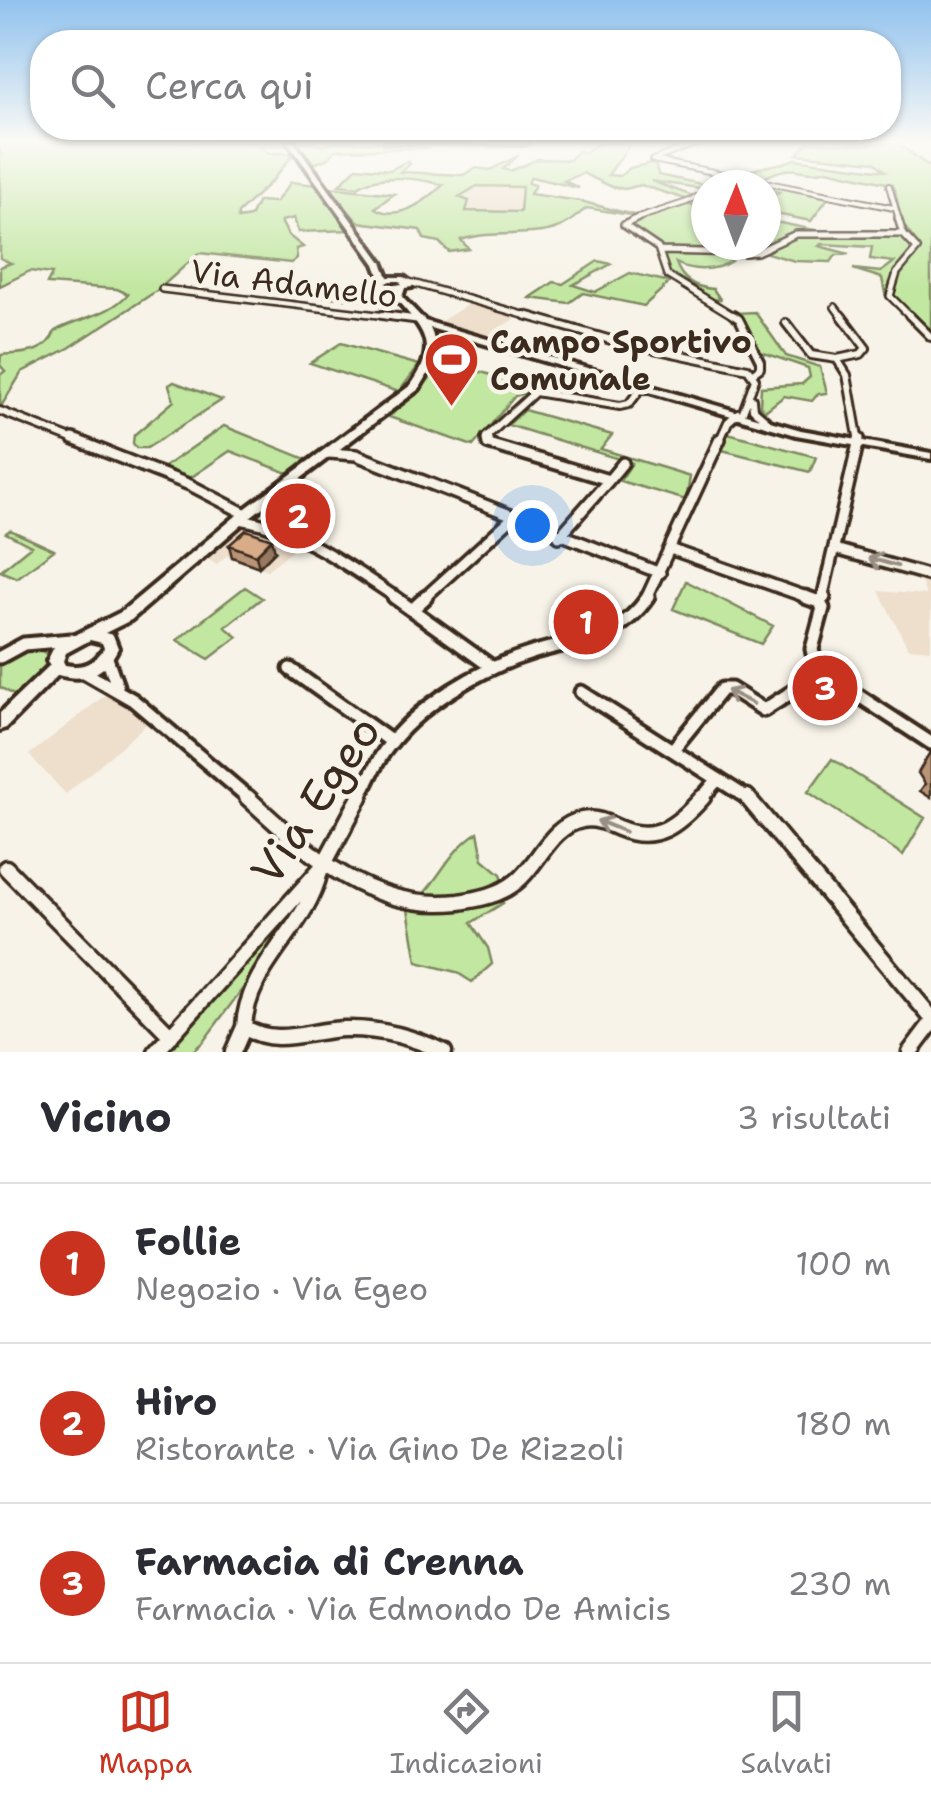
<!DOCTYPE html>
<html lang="it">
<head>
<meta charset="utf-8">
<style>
	:root { --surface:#fff; --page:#f7f7f7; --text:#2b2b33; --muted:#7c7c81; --line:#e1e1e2; --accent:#c8321e }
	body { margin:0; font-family:"Shantell Sans",sans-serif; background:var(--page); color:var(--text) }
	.compass { position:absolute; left:691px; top:170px; width:90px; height:90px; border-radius:50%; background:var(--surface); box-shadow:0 2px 8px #0004; rotate:1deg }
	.you { position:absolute; left:532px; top:525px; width:35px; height:35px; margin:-25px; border:8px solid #fff; border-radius:50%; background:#1a73e8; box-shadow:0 0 0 15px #1a73e833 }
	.badge { display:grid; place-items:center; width:65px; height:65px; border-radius:50%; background:var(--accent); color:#fff; font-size:32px; font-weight:700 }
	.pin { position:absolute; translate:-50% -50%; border:5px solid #fff; box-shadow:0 2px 10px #0006 }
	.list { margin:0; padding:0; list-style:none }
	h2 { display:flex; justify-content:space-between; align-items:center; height:130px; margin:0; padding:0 40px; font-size:42px }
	h2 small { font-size:32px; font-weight:400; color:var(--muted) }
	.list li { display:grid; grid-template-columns:65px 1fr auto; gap:30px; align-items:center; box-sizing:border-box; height:160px; padding:0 40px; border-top:2px solid var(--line) }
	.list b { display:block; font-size:38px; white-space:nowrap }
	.list p { margin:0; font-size:32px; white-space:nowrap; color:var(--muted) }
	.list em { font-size:32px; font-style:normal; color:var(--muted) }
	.icon { flex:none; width:55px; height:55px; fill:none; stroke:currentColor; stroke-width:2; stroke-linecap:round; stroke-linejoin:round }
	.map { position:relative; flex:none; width:931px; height:1052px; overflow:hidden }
	.search { position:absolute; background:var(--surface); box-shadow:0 2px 8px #0004; left:30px; right:30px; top:30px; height:110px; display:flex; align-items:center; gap:25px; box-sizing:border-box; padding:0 35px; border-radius:40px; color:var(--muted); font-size:38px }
	.sheet { height:610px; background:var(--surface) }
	nav { display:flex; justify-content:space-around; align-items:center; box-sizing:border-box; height:140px; border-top:2px solid var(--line); background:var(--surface); font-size:28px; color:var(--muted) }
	nav a { display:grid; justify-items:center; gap:5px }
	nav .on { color:var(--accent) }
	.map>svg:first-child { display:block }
	.built { fill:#eedecc }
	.green { fill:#c2e7a1; stroke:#7e8860; stroke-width:2.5; fill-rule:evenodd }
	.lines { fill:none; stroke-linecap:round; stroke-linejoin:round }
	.street-far5-casing { stroke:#3b2a1e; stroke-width:8 }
	.street-far4-casing { stroke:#3b2a1e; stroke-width:10 }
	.street-far3-casing { stroke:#3b2a1e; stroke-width:12 }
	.street-far2-casing { stroke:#3b2a1e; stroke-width:16 }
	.street-far1-casing { stroke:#3b2a1e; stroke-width:19 }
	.street-casing { stroke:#3b2a1e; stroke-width:21 }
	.secondary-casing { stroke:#3b2a1e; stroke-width:8 }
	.street-far5 { stroke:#f7f3e8; stroke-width:4 }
	.street-far4 { stroke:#f7f3e8; stroke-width:5 }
	.street-far3 { stroke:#f7f3e8; stroke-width:6 }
	.street-far2 { stroke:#f7f3e8; stroke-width:9 }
	.street-far1 { stroke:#f7f3e8; stroke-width:11 }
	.street { stroke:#f7f3e8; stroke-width:14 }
	.secondary { fill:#f7f3e8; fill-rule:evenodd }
	.wall { fill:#ba9476; stroke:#3b2a1e; stroke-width:2.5 }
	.shaded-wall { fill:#977860; stroke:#3b2a1e; stroke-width:2.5 }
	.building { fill:#d8ac89; stroke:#3b2a1e; stroke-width:2.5 }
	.oneway { stroke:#998e83 }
	.labels { text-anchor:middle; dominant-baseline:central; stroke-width:9; stroke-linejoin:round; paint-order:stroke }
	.far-street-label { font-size:32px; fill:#3b2a1e; stroke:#f7f3e8 }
	.far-poi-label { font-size:32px; font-weight:bold; fill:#3b2a1e; stroke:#f7f3e8; text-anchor:start }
	.near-street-label { font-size:45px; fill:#3b2a1e; stroke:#f7f3e8 }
</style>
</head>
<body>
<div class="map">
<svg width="931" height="1052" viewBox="0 0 931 1052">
	<rect width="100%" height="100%" fill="#f7f3e8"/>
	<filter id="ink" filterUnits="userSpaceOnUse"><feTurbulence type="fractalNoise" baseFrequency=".01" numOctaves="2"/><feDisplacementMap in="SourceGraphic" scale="20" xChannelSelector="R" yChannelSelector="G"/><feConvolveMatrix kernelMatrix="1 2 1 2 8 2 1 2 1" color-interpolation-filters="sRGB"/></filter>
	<g filter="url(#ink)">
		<path class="built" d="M477,186L523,187L521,212L466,211L458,198Z
			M472,302L502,313L518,317L481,339L435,325Z
			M243,525L289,540L299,545L267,570L227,555L217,564L205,558Z
			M919,576L931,580V650L908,648L879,591L926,595Z
			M108,693L149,722L66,794L29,755Z"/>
		<path class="green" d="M0,142H312L324,146L336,142H479L436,144L427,148L335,150L329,158L311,165L297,146H260L269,153H291V157L272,181L238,213V219L250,217L258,201L276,202L291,182L316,185L349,230L298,232L294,218L281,221L288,235L303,247L296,249L297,258L291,263L199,253L158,290L69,348L22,372L0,408V375L5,371L0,365L1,355C22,353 46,355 55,331C82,316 107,317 128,294L117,289L47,284L52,274L30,271L0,286V267L11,263L0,258Z
			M600,142H627L629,146L608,175L620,176L630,168L655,162L658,175L706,185V189L651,181L696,197L688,200L641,185L625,189L612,187L583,173L564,181L579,188L531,177L528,183L535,185L530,194L580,201L637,216L587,208C578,214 570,223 560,227C531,239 495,229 461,240L469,249L449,252L439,242L424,239L420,230L358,222L328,187L394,194L375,208C398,222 426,201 443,185C419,178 378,173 358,187L339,185L357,167L390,170L407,161L410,164L400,172L463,175L476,168L490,170L519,155L503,169L510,171L538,159L570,160L577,151L586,152ZM477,186L522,187L520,212L466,211L469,201L459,197Z
			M808,142L860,145L896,142L931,168V334L893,297L901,271L921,249L901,222L895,189L890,184L827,170C799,178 796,158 759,181L735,176C755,165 779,167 794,159L885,171L875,162L797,154Z
			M766,185L872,202L828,198L811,221L766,212V200L779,192L766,189Z
			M683,203L706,209V245H766V220L829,233L788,234L750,252L719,254L731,261C715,272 691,271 676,263C682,281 697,288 713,289L720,299L714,300L670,275L662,252L627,225Z
			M901,236L914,251L895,272L885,293L882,278L853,269L881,272L894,262L870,259L872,247L821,244L819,246L849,254L836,255L831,262L795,261L763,252L791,237Z
			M598,261L611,264L573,285L595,292L630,273L670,282L644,306L583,293L569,303L530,298L554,282L563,284Z
			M321,284L375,287L378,305L371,300L301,295L305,288Z
			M755,312L786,356L820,367L827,393L818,394L812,401L784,396L765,411L760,406L761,387L802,384L810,377L808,368L758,351L747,327L735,313Z
			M341,343L419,365L399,392L310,363Z
			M447,362L539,389L515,396L473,446L389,417Z
			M174,382L222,400L147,448H136L133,443L134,435L174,401L169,385Z
			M524,410L612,435L601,449L690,476L686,500L620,481L632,463L508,425Z
			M224,426L306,459L288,473L230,451L187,480L161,469Z
			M728,433L816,457L810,472L722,450Z
			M10,530L54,550L17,578L0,571L31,546L6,533Z
			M686,581L773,626L761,644L673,609Z
			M245,587L262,598L225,627L238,637L209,659L177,640Z
			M34,647L47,654L48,661L21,699L0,687V663L21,649Z
			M832,759L925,818L903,855L808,792Z
			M478,832L483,859L501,874L504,882L469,894L421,897C442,874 451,849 478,832Z
			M498,899L503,903L471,923L488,948L492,964L472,982L456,972L417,962L408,909H452Z
			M297,908L298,914L203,1042L192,1052H166Z"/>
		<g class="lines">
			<defs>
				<path id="street-far5" d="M700,142L653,160L894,208
					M889,186L899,220
					M632,220L687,202L706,191"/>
				<path id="street-far4" d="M638,218L624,225L658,248L667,275L737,318
					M898,218L903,234L917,249L897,273L890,296L912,318
					M660,251L745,253L757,252L796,234H903
					M409,282L534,318
					M162,289L403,318
					M835,307L843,318"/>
				<path id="street-far3" d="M382,315L421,320
					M525,315L611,340L748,369L755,379L742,414
					M733,315L739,319L760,361V368L753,373
					M841,315L866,348L861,354L837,359L847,375L859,442
					M909,315L931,337
					M786,323L811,355L837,359
					M752,399L753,409L767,421
					M0,411L79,442
					M487,442L486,437L535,392L620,406L629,404L642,387
					M719,442L728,422L738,413"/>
				<path id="street-far2" d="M73,439L190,485L246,514
					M487,439L488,444L609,480L559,537
					M329,453L356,455L660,573
					M609,480L623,463
					M240,519C299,529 350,567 398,599
					M670,549L812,599
					M835,549L931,576
					M423,599L512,518
					M646,599L720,439
					M822,599L859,439"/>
				<path id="street-far1" d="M394,597L493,668
					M805,597L819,602
					M819,602L824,597
					M819,602L823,608L812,649L816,668L931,743
					M414,608L426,597
					M0,657L24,644L71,640
					M107,658L117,686
					M290,669L392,742
					M84,672L133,700L250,799
					M581,692L749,799
					M674,748L722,689H731L764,710L820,674
					M359,799C367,784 374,766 384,752C417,705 481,668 535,652C582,638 618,641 648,597
					M701,799L718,779"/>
				<path id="street" d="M247,797C308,853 369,912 459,902C479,899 500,895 516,882C539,864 550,826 582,820C594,817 607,823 618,828C656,844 678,825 703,797
					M747,797L931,1017
					M6,868L171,1036
					M320,871C307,930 247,965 244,1027C277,1048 308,1030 344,1029C379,1028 413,1037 444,1052
					M156,1052L323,866L360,797
					M233,1052L244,1027
					M910,1052L931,1024"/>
				<path id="secondary" d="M288,142H294L382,262L388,277H404L412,283V287L405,288L402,297L425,321L801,430L931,453V459L796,435L430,328C441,352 432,369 419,389L250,517L131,620L105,633L113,635L118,648C106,673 86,683 58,675L6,728L0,730V713L50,665L47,661L55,645L121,612L242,511L411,385C440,344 423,329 394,297L398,289L387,291L377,283L381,280L375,264ZM390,281H399L402,284L389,286L386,283ZM90,640L102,643L104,648C94,664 83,668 65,665L63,661L66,653Z
					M385,142H528L525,144Z"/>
			</defs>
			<use href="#street-far5" class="street-far5-casing"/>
			<use href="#street-far4" class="street-far4-casing"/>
			<use href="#street-far3" class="street-far3-casing"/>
			<use href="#street-far2" class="street-far2-casing"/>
			<use href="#street-far1" class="street-far1-casing"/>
			<use href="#street" class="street-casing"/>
			<use href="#secondary" class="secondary-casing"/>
			<use href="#street-far5" class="street-far5"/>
			<use href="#street-far4" class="street-far4"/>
			<use href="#street-far3" class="street-far3"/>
			<use href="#street-far2" class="street-far2"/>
			<use href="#street-far1" class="street-far1"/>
			<use href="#street" class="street"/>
			<use href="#secondary" class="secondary"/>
		</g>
		<path class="wall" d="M229,545L275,551L259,567L232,557Z
			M930,752H931V798L920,791L925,784L918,773Z"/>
		<path class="shaded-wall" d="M272,539L275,551L259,567L256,555Z"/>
		<path class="building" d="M246,530L272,539L256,555L229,545Z"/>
		<defs><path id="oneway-shaft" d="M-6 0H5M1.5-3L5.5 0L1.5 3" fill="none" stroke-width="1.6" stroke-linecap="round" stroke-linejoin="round" transform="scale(2.5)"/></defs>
		<g class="oneway">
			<use href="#oneway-shaft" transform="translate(883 562) rotate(-164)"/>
			<use href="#oneway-shaft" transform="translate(740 697) rotate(-153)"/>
			<use href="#oneway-shaft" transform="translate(611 826) rotate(-158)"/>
		</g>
	</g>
	<linearGradient id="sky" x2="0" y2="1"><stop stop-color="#91c2ef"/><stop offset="0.49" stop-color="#fbfaf5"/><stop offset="1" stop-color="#fbfaf5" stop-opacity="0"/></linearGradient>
	<rect width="931" height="289" fill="url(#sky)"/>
	<defs>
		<symbol id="stadium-pin" viewBox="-11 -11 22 30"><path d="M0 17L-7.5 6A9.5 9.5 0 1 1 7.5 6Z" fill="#c8321e" stroke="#f7f3e8"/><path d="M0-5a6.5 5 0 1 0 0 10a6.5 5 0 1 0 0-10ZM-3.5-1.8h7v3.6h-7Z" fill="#fff"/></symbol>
	</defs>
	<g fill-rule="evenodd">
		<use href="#stadium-pin" x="420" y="328" width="63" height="86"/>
	</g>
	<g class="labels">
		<g class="far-street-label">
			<text transform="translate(294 283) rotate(7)">Via Adamello</text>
		</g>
		<g class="far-poi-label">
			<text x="490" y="341">Campo Sportivo<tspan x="490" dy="37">Comunale</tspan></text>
		</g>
		<g class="near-street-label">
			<text transform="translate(315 800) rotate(-56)">Via Egeo</text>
		</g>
	</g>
</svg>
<svg class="compass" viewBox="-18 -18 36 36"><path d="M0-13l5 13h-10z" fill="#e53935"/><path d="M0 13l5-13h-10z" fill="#7c7c81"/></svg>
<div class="you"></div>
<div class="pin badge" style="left:586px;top:622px">1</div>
<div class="pin badge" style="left:298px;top:516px">2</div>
<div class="pin badge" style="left:825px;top:688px">3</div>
<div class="search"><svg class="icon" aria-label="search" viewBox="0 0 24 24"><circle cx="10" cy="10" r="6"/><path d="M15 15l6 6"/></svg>Cerca qui</div>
</div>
<section class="sheet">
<h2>Vicino<small>3 risultati</small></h2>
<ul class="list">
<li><span class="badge">1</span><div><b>Follie</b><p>Negozio · Via Egeo</p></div><em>100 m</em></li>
<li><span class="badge">2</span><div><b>Hiro</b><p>Ristorante · Via Gino De Rizzoli</p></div><em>180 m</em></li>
<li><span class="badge">3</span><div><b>Farmacia di Crenna</b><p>Farmacia · Via Edmondo De Amicis</p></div><em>230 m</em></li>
</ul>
</section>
<nav>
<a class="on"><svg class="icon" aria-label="map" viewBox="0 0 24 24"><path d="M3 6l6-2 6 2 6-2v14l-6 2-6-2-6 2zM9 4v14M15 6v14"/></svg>Mappa</a>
<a><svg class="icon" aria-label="directions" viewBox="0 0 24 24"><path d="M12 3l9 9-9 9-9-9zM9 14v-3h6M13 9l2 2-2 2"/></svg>Indicazioni</a>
<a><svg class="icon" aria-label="saved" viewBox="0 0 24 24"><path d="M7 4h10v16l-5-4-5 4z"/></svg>Salvati</a>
</nav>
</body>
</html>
